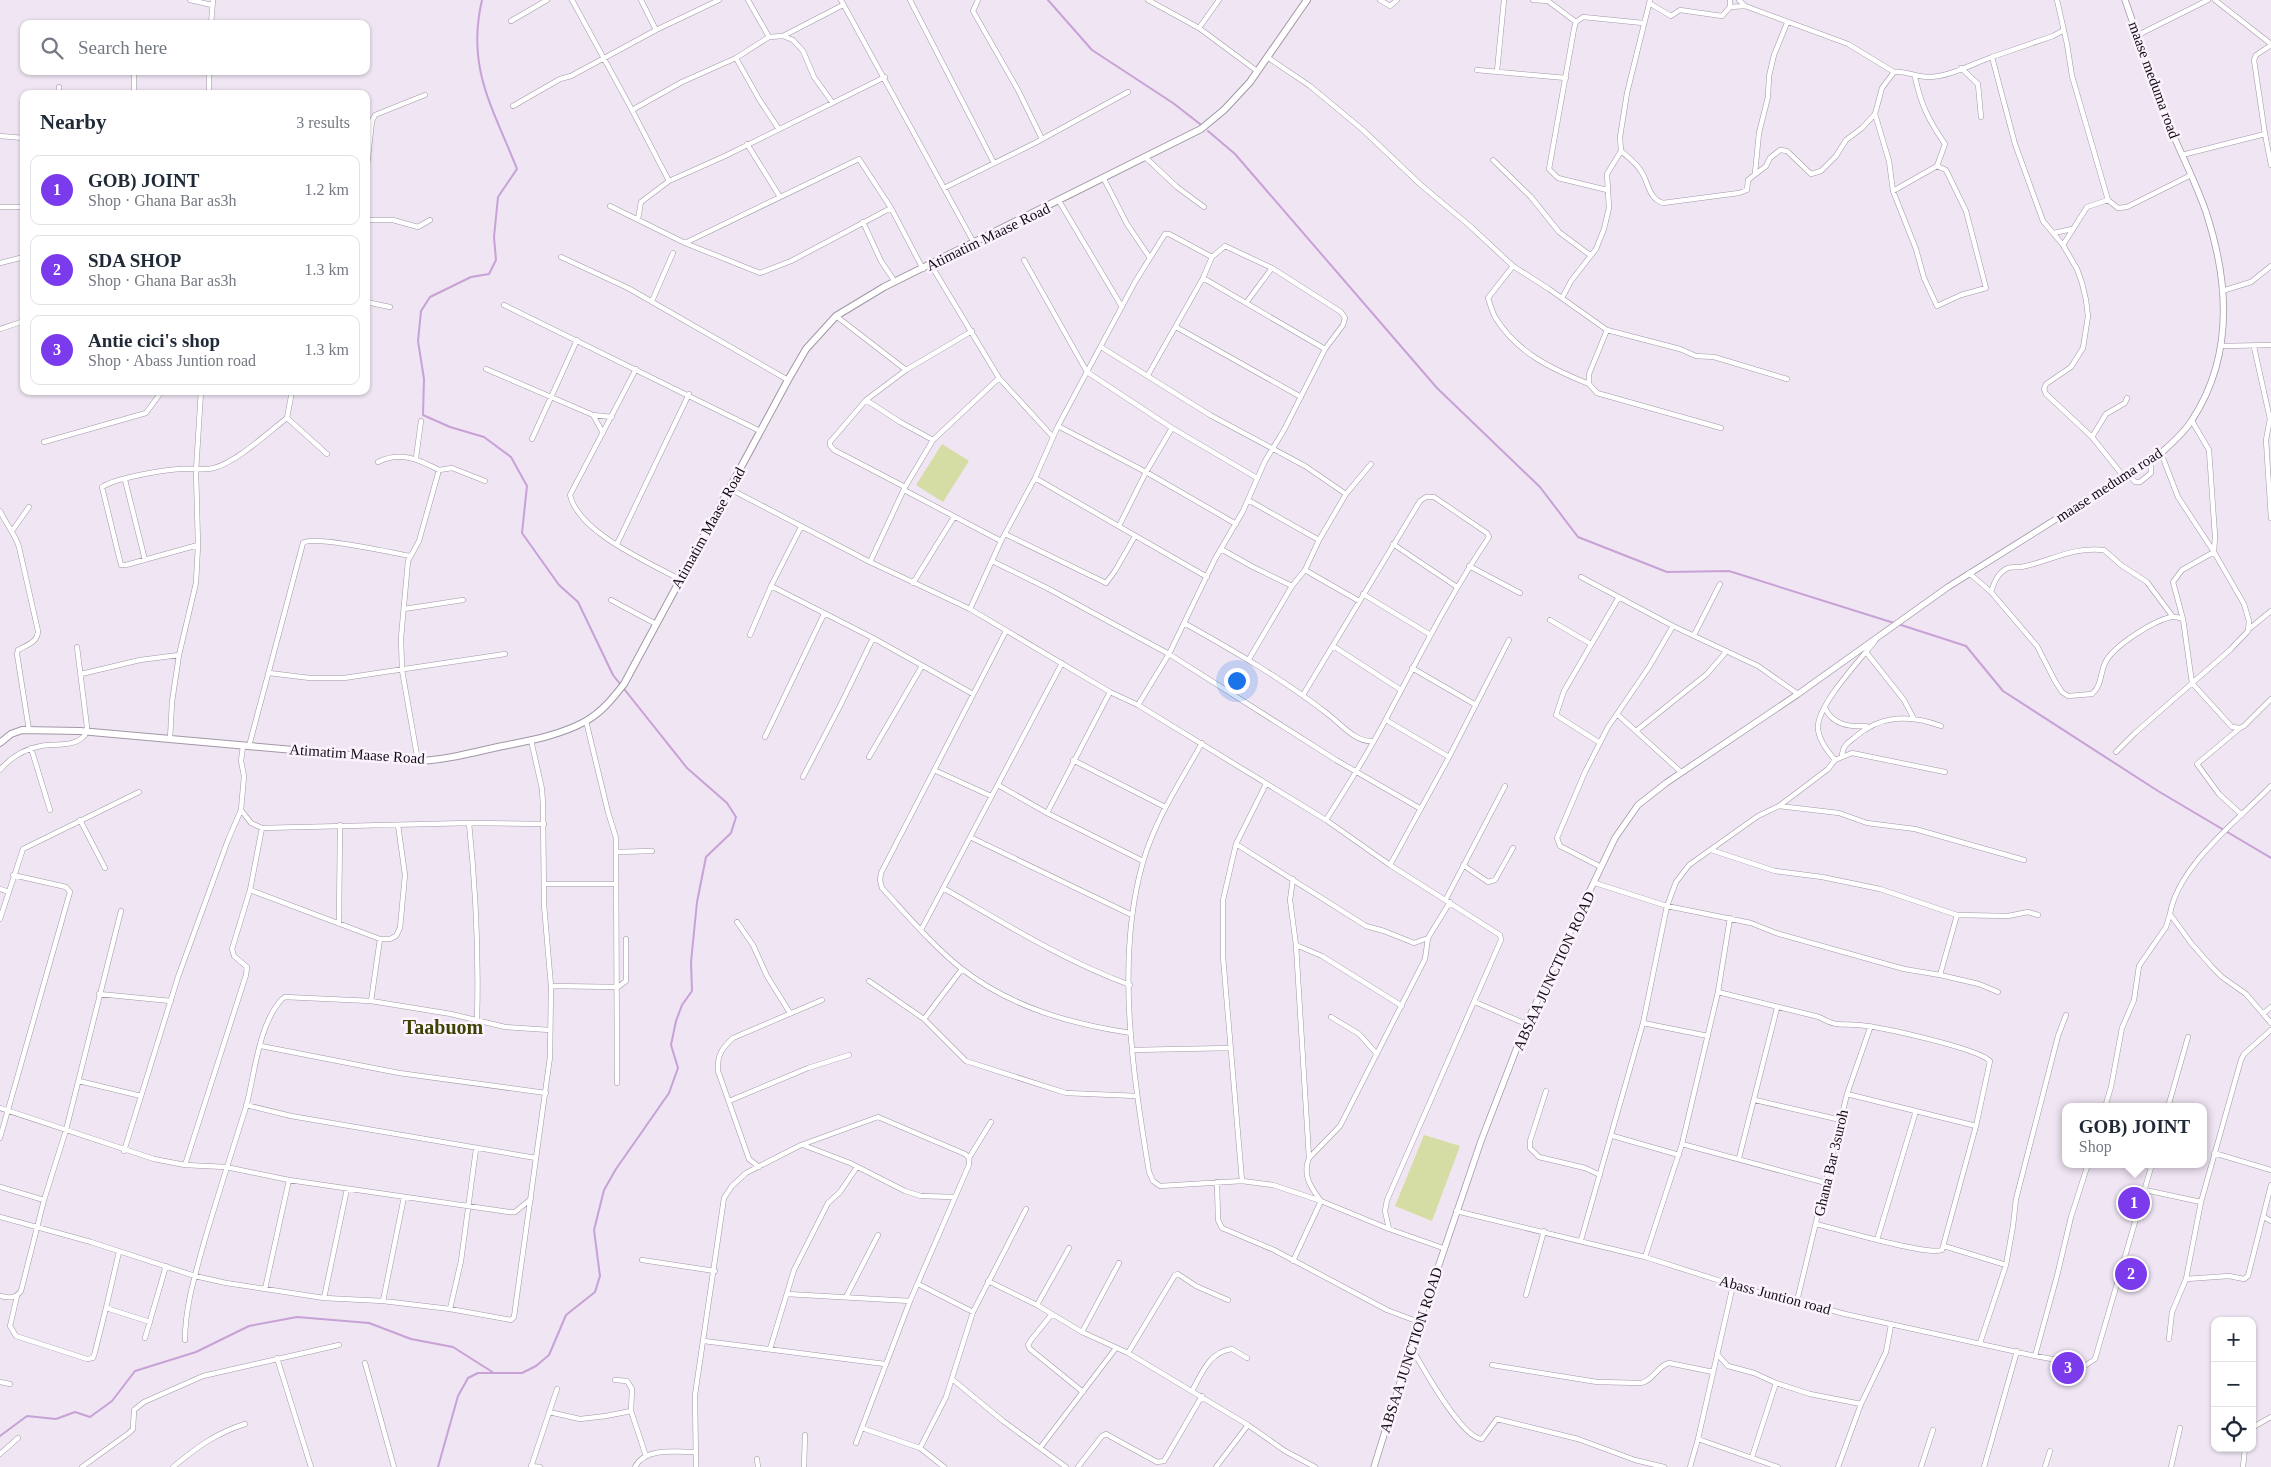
<!DOCTYPE html>
<html lang="en">
<head>
<meta charset="utf-8">
<style>
	:root { --surface:#fff; --page:#f6f6f7; --text:#1f2937; --muted:#747a83; --line:#e0e1e3; --accent:#7c3aed }
	body { margin:0; font-family:"Times New Roman",serif; background:var(--page); color:var(--text) }
	.controls { position:absolute; right:15px; bottom:15px; display:grid; overflow:hidden; border-radius:10px; box-shadow:0 1px 4px #0004 }
	.controls button { width:45px; height:45px; display:grid; place-items:center; padding:0; border:0; border-bottom:1px solid var(--line); background:var(--surface); color:var(--text); font:25px sans-serif }
	.you { position:absolute; left:1236px; top:680px; width:18px; height:18px; margin:-12px; border:4px solid #fff; border-radius:50%; background:#1a73e8; box-shadow:0 0 0 8px #1a73e833 }
	.badge { display:grid; place-items:center; width:32px; height:32px; border-radius:50%; background:var(--accent); color:#fff; font-size:16px; font-weight:700 }
	.pin { position:absolute; translate:-50% -50%; border:2px solid #fff; box-shadow:0 1px 5px #0006 }
	.popup { position:absolute; left:2062px; top:1103px; width:145px; height:65px; box-sizing:border-box; display:grid; place-content:center; border-radius:10px; background:var(--surface); filter:drop-shadow(0 1px 4px #0005); font-size:16px; white-space:nowrap; color:var(--muted) }
	.popup b { font-size:19px; color:var(--text) }
	.popup::after { content:''; position:absolute; left:50%; top:100%; margin-left:-10px; border:10px solid transparent; border-top-color:var(--surface) }
	.list { margin:0; padding:0; list-style:none }
	h2 { display:flex; justify-content:space-between; align-items:center; height:65px; margin:0; padding:0 20px; font-size:21px }
	h2 small { font-size:16px; font-weight:400; color:var(--muted) }
	.list li { display:grid; grid-template-columns:32px 1fr auto; gap:15px; align-items:center; box-sizing:border-box; height:70px; margin:0 10px 10px; padding:0 10px; border:1px solid var(--line); border-radius:10px }
	.list b { display:block; font-size:19px; white-space:nowrap }
	.list p { margin:0; font-size:16px; white-space:nowrap; color:var(--muted) }
	.list em { font-size:16px; font-style:normal; color:var(--muted) }
	.icon { flex:none; width:28px; height:28px; fill:none; stroke:currentColor; stroke-width:2; stroke-linecap:round; stroke-linejoin:round }
	.map { position:relative; flex:none; width:2271px; height:1467px; overflow:hidden }
	.search { position:absolute; background:var(--surface); box-shadow:0 1px 4px #0004; left:20px; top:20px; width:350px; height:55px; display:flex; align-items:center; gap:12px; box-sizing:border-box; padding:0 18px; border-radius:10px; color:var(--muted); font-size:19px }
	.panel { position:absolute; background:var(--surface); box-shadow:0 1px 4px #0004; left:20px; top:90px; width:350px; height:305px; border-radius:10px }
	.map>svg:first-child { display:block }
	.green { fill:#d6dda4 }
	.lines { fill:none; stroke-linecap:round; stroke-linejoin:round }
	.stream { stroke:#c8a1d6; stroke-width:2 }
	.minor-casing { stroke:#a198a5; stroke-width:5.5 }
	.tertiary-casing { stroke:#a198a5; stroke-width:7 }
	.secondary-casing { stroke:#a198a5; stroke-width:8 }
	.minor { stroke:#fff; stroke-width:4.5 }
	.tertiary { stroke:#fff; stroke-width:5.5 }
	.secondary { stroke:#fff; stroke-width:6 }
	.labels { text-anchor:middle; dominant-baseline:central; stroke-width:5; stroke-linejoin:round; paint-order:stroke }
	.street-label { font-size:15px; fill:#110d12; stroke:#fbf3fe }
	.district-label { font-size:20px; font-weight:bold; fill:#3e4303; stroke:#fbf3fe }
</style>
</head>
<body>
<div class="map">
<svg width="2271" height="1467" viewBox="0 0 2271 1467">
	<rect width="100%" height="100%" fill="#efe5f3"/>
	<path class="green" d="M942,444L969,461L943,502L916,485Z
		M1424,1135L1460,1146L1432,1221L1395,1206Z"/>
	<g class="lines">
		<path class="stream" d="M1048,0L1092,50L1173,103L1200,124
			M1208,131L1235,154L1437,388L1540,487L1578,537L1667,572L1729,571L1894,623
			M1898,624L1966,646L2003,691L2158,791L2271,858
			M0,1436L27,1416L56,1419L75,1412L90,1417L112,1401L135,1371L196,1352L249,1326L297,1317L369,1323L411,1339L453,1347L494,1373
			M438,1467L458,1396L468,1378L478,1373H522L536,1366L549,1355L566,1315L595,1292L600,1276L594,1230L604,1190L616,1169L669,1093L678,1068L671,1045L676,1021L682,1005L692,991L691,962L697,902L706,857L731,833L736,817L727,803L687,768L613,675L578,602L559,585L522,533L527,486L511,457L484,437L450,427L423,415L424,379L418,341L421,311L430,297L471,277L489,274L496,260L494,237L498,197L517,169C493,108 466,68 482,0"/>
		<defs>
			<path id="minor" d="M190,0L212,5
				M572,0L632,110
				M641,0L656,30
				M748,0L769,37
				M841,0L974,243
				M910,0L994,163
				M978,0L973,11L1018,90L1042,139
				M1148,0L1199,28L1257,71
				M1380,0L1390,6L1397,0
				M1533,0L1548,1L1576,22
				M1739,0L1745,6
				M2057,0L2067,44L2072,76L2108,200L2118,208L2127,207L2191,175
				M2215,0L2271,44
				M1649,3L1671,16L1680,10L1722,16L1730,7V0
				M1730,7L1745,6L1848,44L1894,72C1902,70 1917,77 1928,77C1949,77 1972,64 1992,57
				M511,21L547,0
				M211,24L213,0
				M1199,28L1219,0
				M2064,30L2053,36L1992,57L2015,144L2043,221L2063,245L2077,269L2082,283L2086,300L2088,316L2083,348L2071,367L2046,384L2044,389L2046,394L2092,437L2124,477
				M2138,35L2208,0
				M783,36L843,5
				M1267,57L1310,86L1363,130L1421,185L1470,226L1513,266L1549,289L1607,330L1680,349L1696,356L1714,357L1787,379
				M736,58L759,99L778,128
				M1961,68L1978,84L1981,117
				M1477,70L1566,78
				M1497,71L1504,0
				M1894,72L1882,88L1875,114L1889,161L1893,191L1916,249L1924,278L1937,306L1961,295L1986,288L1966,211L1946,170L1937,166
				M59,87V94
				M134,94V71
				M209,94V71
				M513,106L560,79L571,76L656,30L719,0
				M2265,134L2254,60L2256,55L2271,45
				M0,136L24,138
				M747,144L780,197
				M1621,151C1628,157 1636,163 1641,171C1649,183 1648,198 1663,203L1739,193L1747,190L1748,180L1766,166L1770,158L1780,150L1787,151L1811,174L1821,171L1836,156L1846,140L1862,128L1875,114
				M2182,155L2265,134L2271,165
				M1145,157L1177,187L1204,207
				M1493,160L1531,197L1559,232L1590,255
				M1755,173L1759,133L1768,97L1769,76L1774,55L1787,23
				M366,175L372,121L375,115L425,95
				M1104,179L1127,224L1150,258
				M669,181L632,110L682,82L736,58L769,37L783,36L793,40L803,51L814,77L832,102
				M944,188L1035,143L1128,92
				M1607,190L1558,178L1549,169L1574,29L1576,22L1583,17L1643,23
				M1893,191L1937,166L1945,144C1929,121 1921,105 1915,77
				M1059,201L1122,307
				M610,206L685,243L760,273L791,261L891,208
				M0,207H24
				M638,219L641,202L669,181L725,156L885,77
				M366,220H393L418,227L430,220
				M863,222L881,261L895,282
				M2054,233L2072,229
				M685,243L859,159L891,208L923,269
				M2063,245L2087,207L2108,200
				M561,257L628,288L788,380
				M1024,260L1087,372L1172,428L1257,478
				M0,263L24,257
				M931,265L999,378L1053,437
				M1513,266L1488,298C1490,304 1492,311 1495,317C1517,353 1552,369 1589,384
				M1203,278L1325,349L1343,325L1345,318L1341,312L1272,268
				M2222,291L2251,282L2271,266
				M1562,298L1571,281L1596,249L1604,229L1609,208L1607,174L1621,151L1620,137L1627,93L1650,0
				M652,301L673,253
				M366,302L390,307
				M504,305L760,431
				M836,316L906,370
				M1176,327L1301,397
				M0,329L24,321
				M1607,330L1589,374V384L1597,393L1721,428
				M2222,346L2271,345
				M1101,347L1210,415L1305,466L1346,494
				M2254,347L2270,419L2266,440L2271,518
				M486,369L593,415L612,417
				M636,369L570,495C578,532 648,562 679,579
				M1148,375L1203,278L1212,257L1225,246L1272,268L1246,303
				M866,400L900,422L933,440
				M593,415L603,433
				M287,418L327,454
				M1058,426L1146,472L1236,524
				M2092,437L2106,414L2125,403L2127,398
				M532,439L577,340
				M44,442L146,413L162,391
				M2161,453L2178,497L2214,552L2182,570L2173,582L2183,619L2192,683L2232,727L2240,728L2244,726L2271,699
				M416,458L421,421
				M378,462C400,451 418,459 439,470
				M2128,474L2135,482H2140L2151,473V467L2148,461
				M1035,478L1207,577
				M125,480L145,560
				M905,487L834,450L830,445V442L866,400L906,370L972,331
				M730,489L870,562L970,609L1110,692L1138,705L1326,820L1390,865L1500,935L1501,940L1387,1200L1385,1211L1389,1229
				M904,490L1001,541
				M1248,500L1319,540
				M0,511C6,524 15,534 19,547L38,631C38,642 27,645 18,650L17,654L29,730
				M1119,526L1146,472L1172,428
				M12,531L29,507
				M1005,534L1106,583L1115,571L1135,536
				M617,544L689,394
				M1393,544L1457,587
				M198,545L126,565H121L102,487C116,478 162,470 180,469C192,468 202,471 214,468C238,461 266,434 287,418L292,391
				M1221,549L1253,567L1292,586
				M992,561L1047,588L1169,654L1336,760L1421,809
				M870,562L905,487L933,440L999,378
				M1469,566L1520,593
				M1305,570L1359,601
				M1969,573L1991,592L2037,646L2055,681L2062,692L2068,696L2092,694C2102,685 2100,674 2105,663C2113,646 2153,621 2171,617C2175,616 2179,618 2183,619
				M1581,577L1673,626L1758,666L1798,694
				M913,583L954,517
				M771,586L873,638L973,694
				M1991,592C1994,583 1997,574 2006,569C2010,566 2015,568 2021,567C2049,562 2073,546 2104,550L2121,565L2147,582L2173,617
				M1363,594L1429,634
				M611,600L656,624
				M404,609L463,600
				M970,609L1001,541L1035,478L1058,426L1135,282L1165,234H1169L1212,257
				M1550,620L1591,644
				M1184,623C1234,651 1283,679 1329,715C1342,725 1356,743 1374,741
				M2249,629L2271,611
				M1006,631L881,873L880,880L882,888C907,915 933,946 962,969C1011,1007 1070,1024 1131,1033
				M750,635L771,586L801,527
				M1694,635L1720,584
				M1333,646L1401,690
				M1866,652L1904,700L1914,719
				M1249,659L1292,586L1305,570L1319,540L1346,494L1371,464
				M1412,668L1476,705
				M269,673L310,678H344L505,654
				M81,674L140,660L179,655
				M1303,695L1420,501L1426,497H1434L1487,533L1489,537C1450,595 1419,657 1386,719C1368,753 1347,787 1326,820
				M1138,705L1169,654L1215,559L1243,511L1265,461L1284,430L1325,349
				M1825,708C1833,725 1849,727 1866,726
				M1617,714L1649,667L1673,626
				M1386,720L1449,757
				M586,721L608,812L616,838L617,1083
				M2240,728L2197,764L2219,794L2242,815
				M1636,731L1707,674L1726,652
				M765,737L824,614
				M170,739L172,702L179,655L196,583L198,545L196,471L201,391
				M1202,743C1180,782 1155,820 1143,862C1115,959 1133,1074 1149,1172L1153,1181L1160,1186L1242,1181L1273,1185L1321,1201L1389,1229L1443,1248
				M1600,743L1556,715L1564,691L1619,597
				M249,746L303,543C312,535 394,553 410,556
				M31,748L50,810
				M2116,752L2135,733L2230,650L2248,631L2249,621L2244,604L2214,552L2215,536L2209,450L2192,421
				M869,757L922,666
				M1842,757C1842,747 1847,743 1854,738C1880,715 1909,714 1941,726
				M1073,760L1165,807
				M1835,760C1827,751 1817,737 1818,725C1821,701 1859,661 1875,641
				M418,761L402,670L401,638L408,561L419,541L439,470L452,468L485,481
				M0,770C11,757 24,749 41,746C56,743 74,748 85,735L87,727L77,647
				M934,770L991,796
				M803,777L840,706L873,638
				M998,785L1047,813L1143,861
				M2271,786C2238,820 2178,866 2170,914L2191,943L2212,967L2222,977L2246,994L2271,1023
				M1779,806L1839,813L1867,823L1915,829L2024,860
				M241,810L251,823L262,828L469,823L544,824
				M1047,813L1110,692
				M80,820L105,868
				M469,823C476,891 479,952 477,1020
				M970,837L1132,915
				M1236,844L1366,926L1384,931L1414,943L1428,938
				M616,852L652,851
				M1390,865L1449,757L1509,640
				M1463,865L1488,882L1495,880L1513,848
				M1601,867L1560,846L1557,838L1585,772L1608,727L1617,714L1681,772
				M1293,879L1290,900L1296,945L1309,1158
				M1595,883L1667,906L1751,923L1776,933L1904,969L1940,975L1957,915L1880,889L1822,877L1775,871L1711,850
				M544,884H616
				M943,888C1004,923 1064,961 1130,985
				M0,889L9,892
				M250,890L380,939H390L396,936L400,928L405,875L398,825
				M1446,899L1505,786
				M1957,915L2008,916L2028,912L2038,915
				M0,919L23,849L139,792
				M737,922L753,945L767,976L790,1013
				M339,923L340,825
				M921,930L1062,663
				M1296,945L1322,956L1402,1006
				M1940,975L1979,984L1998,992
				M869,981L924,1019L966,1061L1066,1093L1137,1096
				M551,986L618,987L626,981V939
				M1718,992L1819,1017C1840,1028 1839,1023 1859,1025C1881,1027 1977,1048 1990,1061L1976,1126L1942,1250C1927,1256 1837,1229 1816,1224
				M99,994L171,1001
				M371,1001L380,939
				M1475,1002L1526,1024
				M2264,1013L2271,1007
				M1331,1017L1359,1034L1377,1054
				M924,1019L962,969
				M1643,1023L1708,1036
				M2271,1030L2244,1054L2241,1060L2201,1202L2186,1279L2229,1276L2244,1279L2248,1276L2271,1185
				M261,1046L399,1073L546,1093
				M1133,1050L1230,1048
				M79,1081L141,1096
				M1546,1091L1530,1141V1148L1539,1157L1585,1168L1600,1175
				M1847,1094L1976,1126
				M1755,1100L1841,1120
				M729,1101L808,1068L849,1055
				M246,1105L291,1116L536,1158
				M2105,1107L2111,1087L2122,1028L2134,1000L2139,966L2166,927L2170,914
				M2168,1107L2188,1037
				M0,1108L154,1159L185,1165L226,1167L289,1180L509,1212H515L531,1199
				M1613,1136L1679,1155
				M0,1138L70,892L66,887L13,875
				M1682,1144L1826,1183
				M803,1145L850,1163L905,1191L921,1196L954,1197
				M124,1151L178,977L228,840L241,810L244,776L241,761L243,746
				M2214,1153L2271,1170
				M969,1158L991,1122
				M1739,1158L1777,1008
				M185,1165L246,975L247,967L234,956L232,949L250,890L262,828
				M759,1167L749,1159L718,1071C717,1055 722,1048 733,1038L822,1000
				M1242,1181L1223,957V900L1236,844L1266,784
				M1217,1182L1218,1220L1222,1228L1274,1250L1387,1310L1419,1322
				M0,1187L44,1200
				M2145,1190L2201,1202
				M1456,1211L1645,1257L1752,1291L1797,1301L1845,1314L2035,1356L2086,1365L2095,1359L2152,1164
				M0,1217L91,1242L195,1276L226,1283L324,1298L383,1301L450,1309L511,1320L514,1317L550,1057L551,986L544,905L543,805L542,789L531,740
				M2264,1217L2271,1221
				M1581,1240L1643,1023L1667,906L1676,882L1689,865L1758,816L1779,806L1803,788L1828,769L1835,760L1852,753L1945,772
				M1877,1240L1916,1111
				M1944,1246L2006,1265
				M119,1252L106,1308L150,1322
				M1645,1257L1682,1144L1718,992L1730,918
				M642,1260L715,1271
				M1293,1261L1321,1201C1311,1188 1302,1175 1309,1158L1340,1126L1425,959L1428,938L1450,902
				M988,1281L1037,1305L1082,1332L1128,1353L1248,1425L1285,1451L1315,1467
				M918,1284L973,1312
				M265,1289L289,1180
				M787,1294L910,1301
				M1526,1295L1544,1231
				M0,1296C9,1298 15,1299 21,1291L44,1200L66,1130L121,911
				M17,1296L10,1326L16,1336L87,1359L93,1358L95,1352L106,1308
				M846,1297L878,1235
				M324,1298L347,1189
				M383,1301L404,1197
				M1797,1301L1847,1094L1870,1028
				M1037,1305L1069,1248
				M450,1309L461,1261L476,1149
				M1052,1314L1031,1340L1028,1345L1030,1349L1083,1392
				M1082,1332L1119,1263
				M145,1338L166,1266
				M2169,1339L2172,1312L2186,1279
				M185,1340C185,1305 196,1272 205,1239C218,1195 232,1151 246,1107C255,1074 258,1025 282,999L285,997L371,1001L451,1014L505,1027L550,1030
				M704,1341L885,1364
				M1980,1343L2006,1265L2013,1226L2016,1199L2058,1036L2066,1015
				M1411,1347C1422,1366 1461,1438 1482,1439L1497,1419L1578,1439L1635,1460L1664,1467
				M770,1349L794,1270L828,1203L840,1192L857,1167
				M1128,1353L1175,1275L1178,1274L1196,1286L1228,1300
				M1717,1354L1728,1366L1754,1373L1776,1383L1810,1394L1861,1404L1886,1352L1891,1325
				M2035,1356L2057,1276L2071,1217L2088,1164
				M277,1358L311,1467
				M365,1363L394,1467
				M1492,1365L1597,1382L1641,1383C1653,1381 1657,1366 1669,1363L1713,1372
				M952,1379L1003,1421L1066,1467
				M615,1380L627,1381L632,1389L631,1411
				M0,1382L10,1384
				M1192,1391C1202,1373 1209,1352 1232,1349L1247,1358
				M549,1412L580,1419L606,1416L631,1411L646,1456
				M862,1428L920,1448L944,1467
				M2252,1431L2255,1426L2271,1417
				M1698,1439L1778,1467
				M920,1448L946,1397L973,1312L1026,1209
				M1040,1448L1116,1348
				M0,1454L18,1438
				M1752,1457L1776,1383
				M757,1459L758,1467
				M531,1466L540,1467
				M82,1467L129,1433L133,1429L134,1410L144,1402L203,1376L339,1345
				M173,1467C196,1448 216,1433 245,1424
				M531,1467L557,1389
				M635,1467C645,1447 677,1452 696,1452
				M696,1467L695,1395L724,1198L732,1186L746,1173L801,1145L878,1117L965,1154L969,1158V1165L910,1301L856,1443
				M804,1467L805,1435
				M1078,1467L1102,1436L1106,1434L1157,1462L1164,1461L1202,1396
				M1216,1467L1248,1425
				M1690,1467L1698,1439L1733,1285
				M1838,1467L1861,1404
				M1921,1467L1933,1430
				M1984,1467L2017,1351
				M2045,1467L2050,1451
				M2171,1467L2180,1428
				M2243,1467L2245,1448"/>
			<path id="tertiary" d="M1374,1467L1411,1347L1481,1141L1526,1024L1615,838L1638,805L1666,783L1798,694L1948,587L2161,453C2172,443 2184,433 2192,420C2234,356 2229,282 2206,212C2196,183 2181,154 2169,125C2153,84 2140,42 2125,0"/>
			<path id="secondary" d="M0,743L11,734L22,730L80,731L418,761C445,760 471,753 498,747C527,741 559,736 586,721C602,712 613,698 624,684L788,380L806,349L836,316L884,287L1201,129L1224,110L1250,82L1307,0"/>
		</defs>
		<use href="#minor" class="minor-casing"/>
		<use href="#tertiary" class="tertiary-casing"/>
		<use href="#secondary" class="secondary-casing"/>
		<use href="#minor" class="minor"/>
		<use href="#tertiary" class="tertiary"/>
		<use href="#secondary" class="secondary"/>
	</g>
	<g class="labels">
		<g class="street-label">
			<text transform="translate(2154 80) rotate(70)">maase meduma road</text>
			<text transform="translate(988 237) rotate(-26)">Atimatim Maase Road</text>
			<text transform="translate(2109 485) rotate(-33)">maase meduma road</text>
			<text transform="translate(708 528) rotate(-61)">Atimatim Maase Road</text>
			<text transform="translate(357 754) rotate(4)">Atimatim Maase Road</text>
			<text transform="translate(1554 971) rotate(-65)">ABSAA JUNCTION ROAD</text>
			<text transform="translate(1831 1163) rotate(-77)">Ghana Bar 3suroh</text>
			<text transform="translate(1775 1295) rotate(15)">Abass Juntion road</text>
			<text transform="translate(1411 1350) rotate(-72)">ABSAA JUNCTION ROAD</text>
		</g>
		<g class="district-label">
			<text x="443" y="1027">Taabuom</text>
		</g>
	</g>
</svg>
<div class="controls">
<button>+</button>
<button>−</button>
<button><svg class="icon" aria-label="locate" viewBox="0 0 24 24"><circle cx="12" cy="12" r="6"/><path d="M12 2v4M12 18v4M2 12h4M18 12h4"/></svg></button>
</div>
<div class="you"></div>
<div class="pin badge" style="left:2134px;top:1203px">1</div>
<div class="popup"><b>GOB) JOINT</b>Shop</div>
<div class="pin badge" style="left:2131px;top:1274px">2</div>
<div class="pin badge" style="left:2068px;top:1368px">3</div>
<div class="search"><svg class="icon" aria-label="search" viewBox="0 0 24 24"><circle cx="10" cy="10" r="6"/><path d="M15 15l6 6"/></svg>Search here</div>
<section class="panel">
<h2>Nearby<small>3 results</small></h2>
<ul class="list">
<li><span class="badge">1</span><div><b>GOB) JOINT</b><p>Shop · Ghana Bar as3h</p></div><em>1.2 km</em></li>
<li><span class="badge">2</span><div><b>SDA SHOP</b><p>Shop · Ghana Bar as3h</p></div><em>1.3 km</em></li>
<li><span class="badge">3</span><div><b>Antie cici's shop</b><p>Shop · Abass Juntion road</p></div><em>1.3 km</em></li>
</ul>
</section>
</div>
</body>
</html>
